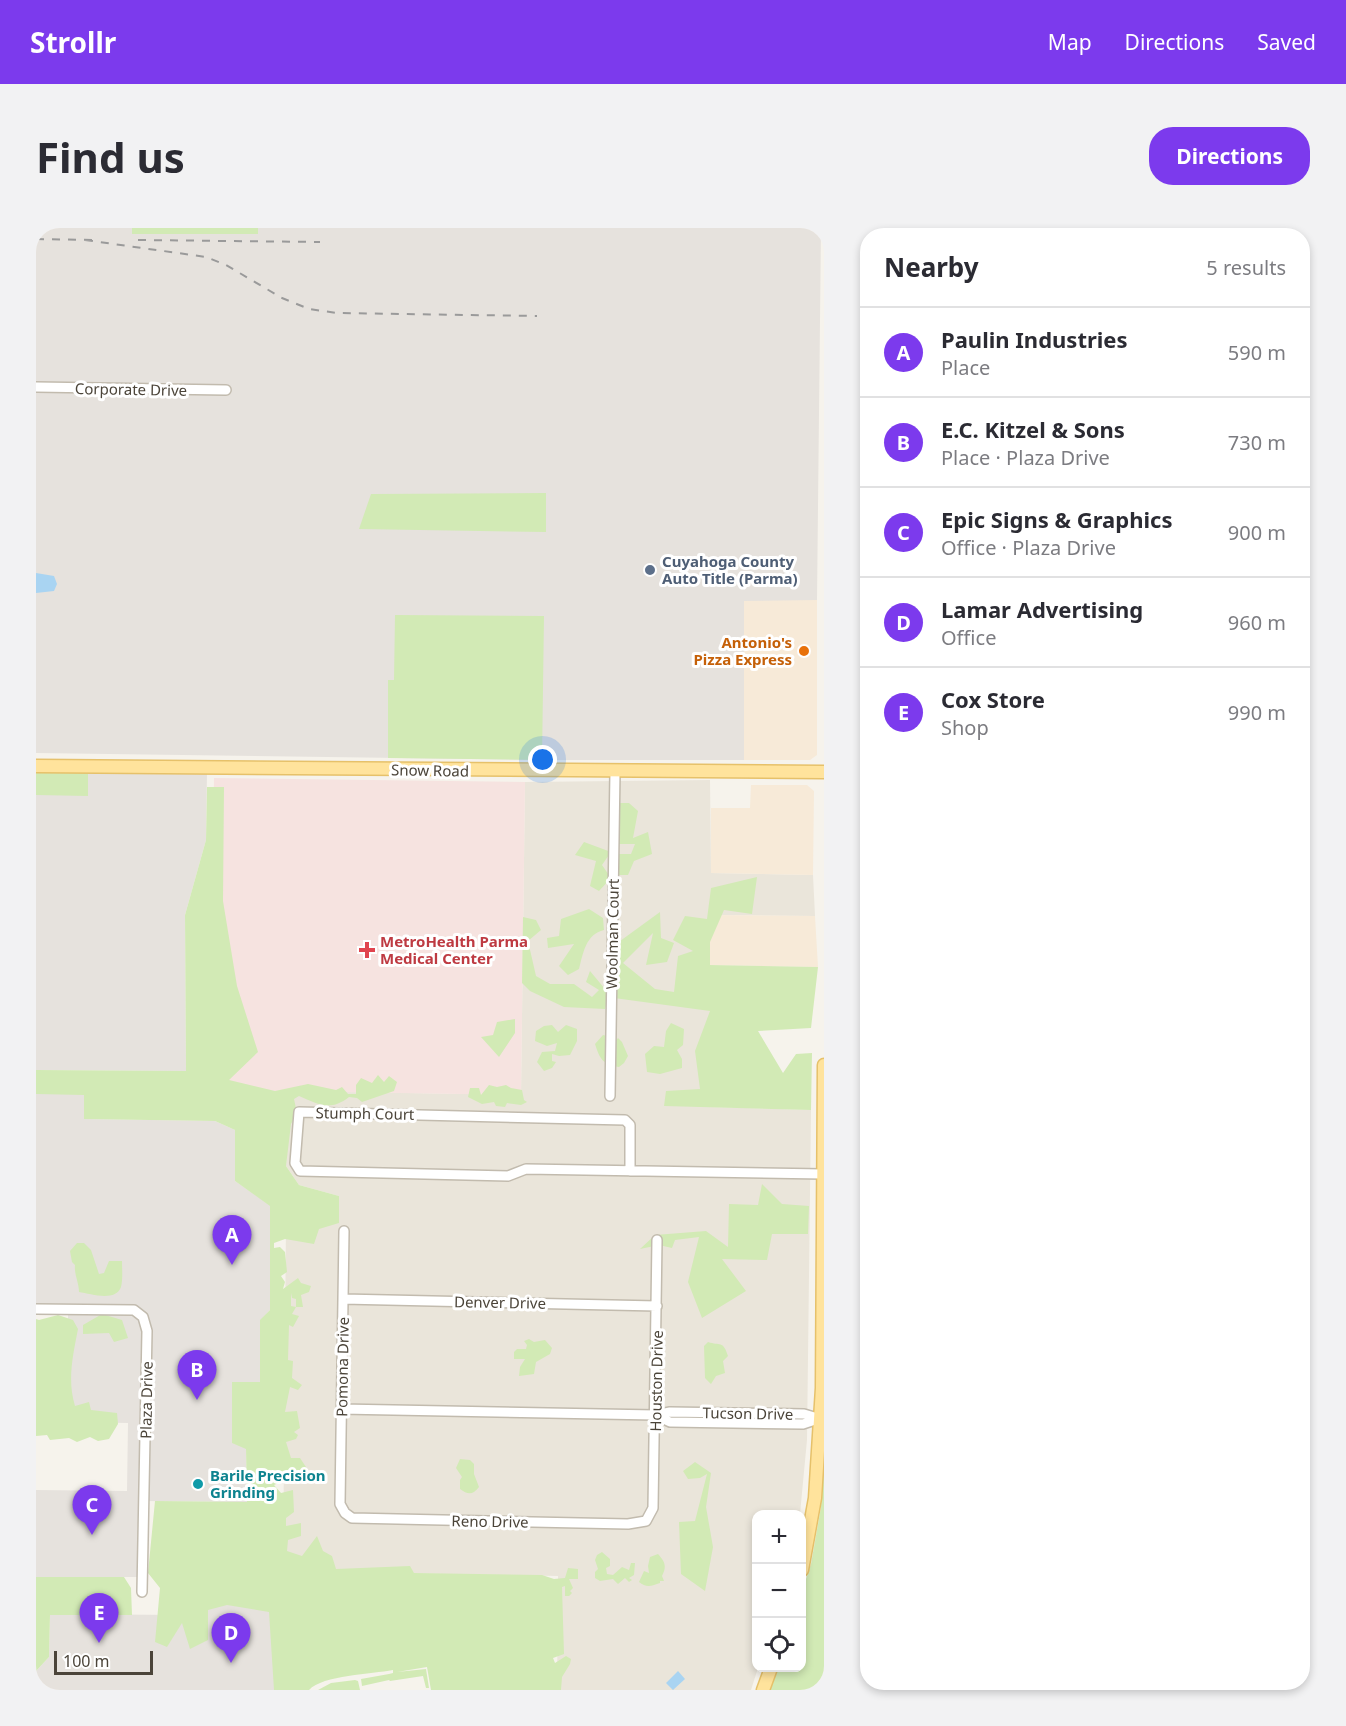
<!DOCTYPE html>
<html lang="en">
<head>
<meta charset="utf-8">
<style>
	:root { --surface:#fff; --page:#f2f2f3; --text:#2b2b33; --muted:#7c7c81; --line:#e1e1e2; --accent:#7c3aed }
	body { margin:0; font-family:"Noto Sans",sans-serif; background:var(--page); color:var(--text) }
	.controls { position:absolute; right:18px; bottom:18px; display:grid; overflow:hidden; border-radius:12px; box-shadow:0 3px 9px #0003 }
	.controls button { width:54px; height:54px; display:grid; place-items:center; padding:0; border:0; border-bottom:2px solid var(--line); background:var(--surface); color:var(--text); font:30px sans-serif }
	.scale { position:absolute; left:18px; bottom:15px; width:99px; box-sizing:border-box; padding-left:6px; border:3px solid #4b4439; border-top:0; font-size:16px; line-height:21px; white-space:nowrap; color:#4b4439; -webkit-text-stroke:4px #fff; paint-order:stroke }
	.you { position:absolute; left:507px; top:532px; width:21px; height:21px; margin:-15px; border:4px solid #fff; border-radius:50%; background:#1a73e8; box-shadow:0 0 0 9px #1a73e833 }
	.badge { display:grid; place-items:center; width:39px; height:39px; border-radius:50%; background:var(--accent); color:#fff; font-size:20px; font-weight:700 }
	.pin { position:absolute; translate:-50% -50px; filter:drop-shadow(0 2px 3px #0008) }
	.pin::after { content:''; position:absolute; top:32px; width:21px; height:18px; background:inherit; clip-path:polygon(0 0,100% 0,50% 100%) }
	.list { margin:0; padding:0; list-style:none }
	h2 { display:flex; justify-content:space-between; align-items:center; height:78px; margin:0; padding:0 24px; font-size:26px }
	h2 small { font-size:20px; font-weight:400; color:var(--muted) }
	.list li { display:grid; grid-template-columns:39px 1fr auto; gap:18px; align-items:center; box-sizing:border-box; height:90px; padding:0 24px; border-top:2px solid var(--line) }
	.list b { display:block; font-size:22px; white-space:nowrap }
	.list p { margin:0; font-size:20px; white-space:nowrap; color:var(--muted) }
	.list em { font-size:20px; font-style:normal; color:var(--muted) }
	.icon { flex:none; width:33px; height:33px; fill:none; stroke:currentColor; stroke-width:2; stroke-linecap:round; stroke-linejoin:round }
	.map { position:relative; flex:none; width:788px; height:1462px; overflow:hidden; border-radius:24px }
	header { display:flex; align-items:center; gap:36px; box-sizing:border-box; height:84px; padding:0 30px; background:var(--accent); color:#fff }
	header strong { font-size:28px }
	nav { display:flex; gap:33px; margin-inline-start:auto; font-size:21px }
	.intro { display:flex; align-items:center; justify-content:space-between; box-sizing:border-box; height:144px; padding:0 36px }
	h1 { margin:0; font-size:42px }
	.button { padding:15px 27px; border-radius:24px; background:var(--accent); color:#fff; font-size:21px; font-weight:700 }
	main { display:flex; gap:36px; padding:0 36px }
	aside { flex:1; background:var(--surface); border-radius:24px; box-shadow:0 3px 9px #0003 }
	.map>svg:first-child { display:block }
	.residential { fill:#eae5da }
	.commercial { fill:#f7ead8 }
	.industrial { fill:#e6e2dd }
	.medical { fill:#f6e3e0 }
	.green { fill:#d2eab5 }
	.water { fill:#a9d4f2 }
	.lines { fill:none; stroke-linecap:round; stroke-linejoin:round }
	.minor-casing { stroke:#c2bbae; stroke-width:12 }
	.major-casing { stroke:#e6c16a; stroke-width:15 }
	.minor { stroke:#fff; stroke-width:9 }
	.major { stroke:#ffe39c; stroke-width:12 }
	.rail { stroke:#9a9a9a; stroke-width:2; stroke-dasharray:8 8; stroke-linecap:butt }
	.service-dot { fill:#5c6f8a; stroke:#fff; stroke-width:2 }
	.food-dot { fill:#e8710a; stroke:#fff; stroke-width:2 }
	.health-dot { fill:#e0444e; stroke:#fff; stroke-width:2 }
	.culture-dot { fill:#0f9aa8; stroke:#fff; stroke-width:2 }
	.labels { text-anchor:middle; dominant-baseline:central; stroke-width:6; stroke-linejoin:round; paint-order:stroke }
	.street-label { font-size:15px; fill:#4b4439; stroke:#fff }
	.service-label { font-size:15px; font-weight:bold; fill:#4e5e75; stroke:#fff; text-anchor:start }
	.food-label { font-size:15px; font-weight:bold; fill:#c56008; stroke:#fff; text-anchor:end }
	.health-label { font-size:15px; font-weight:bold; fill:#be3a42; stroke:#fff; text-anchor:start }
	.culture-label { font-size:15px; font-weight:bold; fill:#0d838f; stroke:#fff; text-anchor:start }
</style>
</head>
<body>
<header>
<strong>Strollr</strong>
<nav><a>Map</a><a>Directions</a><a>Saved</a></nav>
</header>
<div class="intro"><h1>Find us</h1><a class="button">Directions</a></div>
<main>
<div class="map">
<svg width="788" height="1462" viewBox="0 0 788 1462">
	<rect width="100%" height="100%" fill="#f6f3ec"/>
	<path class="residential" d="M674,552L675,645L777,647L779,688L675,687L673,879L775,882L771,1212L764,1286H720L722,1440L715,1462H521L522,1348L247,1343L250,994H303V968L263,957L250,938L254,863L485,867L489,554Z"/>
	<path class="commercial" d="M708,372H781V527L774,532H708Z
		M715,557H771L778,563L777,647L675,645V580H714Z
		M674,687L779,688L782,739L674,737Z"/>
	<path class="industrial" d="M0,0H96V6L222,5V0H785L781,372L708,373V532H506L0,525Z
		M0,543L171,544L170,612L149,687L150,843L0,842Z
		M0,866H48L49,891L179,893L199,902V953L234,977V1082L224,1093V1154H196L210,1221L211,1274L105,1273L104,1349H0V1262L91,1263L92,1195L32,1194V1087L0,1086Z
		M247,1343L246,1462H0V1443L13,1429L14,1386L145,1387Z"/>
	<path class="medical" d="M178,550L489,554L485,867L174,862Z"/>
	<path class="green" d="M96,0H222V6H96Z
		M510,265V304L323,301L335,266Z
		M359,387L508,388L506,532L352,530V452H358Z
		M0,543H52V568L0,567Z
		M171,559H188L187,673L201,758L222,824L193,852L239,863L272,856L300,862L306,859L312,866H320V857L325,850L336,855L342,847L348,854L353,848L361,854L358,863L326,874L321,870L313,869C294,884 282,876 263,868L258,871L261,885L255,896L250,938L263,957L303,968V995L283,1001L278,1016L249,1011L238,1015V1020L244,1019L249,1024L251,1044L245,1048L249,1054L247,1061L262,1050L265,1055L275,1058L273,1064L265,1067L267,1079H260V1071L256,1070L255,1065V1078L260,1079L256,1086L263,1088L257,1099L253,1097L252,1132L257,1133L256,1150L266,1157L262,1162L254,1159L249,1184L261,1183L264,1200L258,1204L262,1207L260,1211L250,1214L255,1230H264L272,1242L238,1257L245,1265L257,1262L258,1284L250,1290V1298L265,1295V1308L252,1312L251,1323L266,1328L281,1308L287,1323L296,1328L300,1341L374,1338L378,1345L506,1347L518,1351L529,1350L532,1340L542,1341V1351H533L537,1360L534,1363L536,1365L533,1368H529V1358L526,1359L528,1426L517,1430L519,1435L530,1428L535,1431L534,1436L526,1449L525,1462H395L391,1439L361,1444L390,1441L393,1460H390L387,1448L354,1453L353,1452L326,1458L325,1451L353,1446L357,1445V1442C336,1446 287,1447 273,1462H238L233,1384L191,1377L172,1382V1412L154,1421L146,1395L131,1419L119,1414L124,1360L112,1345L119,1273L211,1274L210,1221L196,1215V1154H224V1092L234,1082V978L199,953V902L179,893L48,891V867L0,866V842L150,843L149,687L170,612Z
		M584,575H593L602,583L597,610L612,604L616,626L598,633L592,647H582L583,626H595L599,616H583Z
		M548,614L575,624L566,637L575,650L563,663L554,658L560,633L539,627Z
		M721,649L716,686L688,682L674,714V737L782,739L775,800L722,803L747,845L760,826L776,825L775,882L628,878L630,863L664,861L659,823L674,783L578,770L580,716L624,684L625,710L638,715L631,734L610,737L617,705L587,735L619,761L638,764L642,728L657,723L637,712L649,688L671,691L675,660Z
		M553,681L567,690L568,702C550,706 547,725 543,741L532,747L523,738L538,716L512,720L511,710L523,708L525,691Z
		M487,689L500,692L505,702L492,713L500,748L514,756H538L556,769L563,762L550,754L554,743L574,767L569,781L528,779L494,763L486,755Z
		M479,791V805L463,829L445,809L457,807L461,794Z
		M635,795L648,801L647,817L641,822L646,831V840L624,846L611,844L609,826L618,818L628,819L630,803Z
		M516,797L522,804L530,797L541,801V813L534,827L523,828L516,826V833L520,834L516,840L508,843L501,834L506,824L519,823L521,815L511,818L499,813L500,803L508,798Z
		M567,807L575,809L576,817L582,810L586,814L592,828L588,835L583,839C566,836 564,831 559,816Z
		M453,857L461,859L470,857L475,860L486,862L488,872L491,874L485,877L471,875L469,879L460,878L458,874L446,876L432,869L434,860H443L445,867Z
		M726,956L746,976L773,978L772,1006H736L731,1032L686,1031L710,1063L666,1090L652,1054L663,1009L639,1012L636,1020L623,1017L604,1021L619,1007L670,1003L692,1019L693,976L722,977Z
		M41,1015H48L55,1022L63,1046L68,1045L73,1033H86C86,1041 87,1051 85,1059C80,1074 55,1066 43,1064C43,1054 38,1047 39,1037L36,1034L34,1023Z
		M66,1086L86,1092L92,1110L78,1114L73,1105L47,1106V1097Z
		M22,1087L37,1092L42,1101C37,1127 31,1152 39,1178L53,1174L55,1182L81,1185L82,1196L73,1211L62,1213L54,1209L41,1214L33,1210L14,1212L11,1207L0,1208V1091L3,1092Z
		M493,1111L498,1114L509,1112L516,1120L514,1126L500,1134L498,1146L483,1148L484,1139L489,1131H478V1124L481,1121H490L491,1117L488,1113Z
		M672,1114C684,1118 687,1112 692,1128L687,1133L689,1145L680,1148L675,1156L669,1150L668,1118Z
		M788,1220V1462H734L740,1440H766V1363L775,1336L785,1279Z
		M424,1231L434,1232L438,1236V1246L443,1259C437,1267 432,1267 424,1261V1252L426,1249L420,1240Z
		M659,1234L675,1245L670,1279L677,1319L669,1363L645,1346L643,1294L659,1293L671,1246L664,1250L652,1251L647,1243Z
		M566,1324L574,1331V1338L570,1340L571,1346L577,1347L586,1339L593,1342L595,1335H599L598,1347L593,1350L596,1352L593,1354L589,1350L582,1356L577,1351L564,1353L559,1350V1344L562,1341L559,1332L561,1327Z
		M622,1326C629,1334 631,1338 626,1348L628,1353H624V1355C616,1358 610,1360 603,1354L608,1343L613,1345L612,1338L614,1329Z
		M0,1349H88L95,1360L96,1387H14L13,1429L0,1443Z
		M319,1452L322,1453L324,1462H282L295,1455Z"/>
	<path class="water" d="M0,345L18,348L21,356L18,363L0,365Z
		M642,1443L649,1451L637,1462L630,1455Z"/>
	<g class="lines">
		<defs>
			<path id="minor" d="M0,159L190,162
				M574,868L579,544
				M594,943V897L589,892L263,884L259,935L264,943L472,948L490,941L787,946
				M308,1003L304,1276L309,1285L316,1290L592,1296L610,1293L617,1280L621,1012
				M307,1071L621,1078
				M0,1081L98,1082L107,1089L111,1103L106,1364
				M305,1181L619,1187L634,1184L768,1186L788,1192
				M619,1187L634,1194L767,1196L782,1191"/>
			<path id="major" d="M0,538L788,544
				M766,1342L779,1270L786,1160L788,837
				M727,1462L735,1440"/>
		</defs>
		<use href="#minor" class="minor-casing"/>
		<use href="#major" class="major-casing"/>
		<use href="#minor" class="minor"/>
		<use href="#major" class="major"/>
		<path class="rail" d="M0,11L57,12
			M49,12L170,29L190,37L246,70L273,81L301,85L501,88
			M102,12L284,14"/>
	</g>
	<circle class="service-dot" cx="614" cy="342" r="6"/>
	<circle class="food-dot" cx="768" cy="423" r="6"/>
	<path class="health-dot" d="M328 713h6v6h6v6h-6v6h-6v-6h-6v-6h6z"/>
	<circle class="culture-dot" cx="162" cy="1256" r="6"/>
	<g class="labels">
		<g class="street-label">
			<text transform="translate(95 161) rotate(1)">Corporate Drive</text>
			<text transform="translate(394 542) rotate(1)">Snow Road</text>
			<text transform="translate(576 706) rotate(-89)">Woolman Court</text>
			<text transform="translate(329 885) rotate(1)">Stumph Court</text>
			<text transform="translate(464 1074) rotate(1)">Denver Drive</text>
			<text transform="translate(306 1139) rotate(-89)">Pomona Drive</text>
			<text transform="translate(620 1153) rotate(-89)">Houston Drive</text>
			<text transform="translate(110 1172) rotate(-89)">Plaza Drive</text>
			<text transform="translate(712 1185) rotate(1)">Tucson Drive</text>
			<text transform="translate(454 1293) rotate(1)">Reno Drive</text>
		</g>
		<g class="service-label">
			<text x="626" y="333">Cuyahoga County<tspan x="626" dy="17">Auto Title (Parma)</tspan></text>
		</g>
		<g class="food-label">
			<text x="756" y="414">Antonio's<tspan x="756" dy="17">Pizza Express</tspan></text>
		</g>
		<g class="health-label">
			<text x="344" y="713">MetroHealth Parma<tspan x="344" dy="17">Medical Center</tspan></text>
		</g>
		<g class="culture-label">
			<text x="174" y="1247">Barile Precision<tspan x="174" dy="17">Grinding</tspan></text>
		</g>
	</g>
</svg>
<div class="controls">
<button>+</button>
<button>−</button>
<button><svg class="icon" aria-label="locate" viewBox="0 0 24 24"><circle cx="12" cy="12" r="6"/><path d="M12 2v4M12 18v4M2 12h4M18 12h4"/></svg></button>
</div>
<div class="scale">100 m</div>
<div class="you"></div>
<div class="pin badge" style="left:196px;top:1037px">A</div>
<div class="pin badge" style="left:161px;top:1172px">B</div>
<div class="pin badge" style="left:56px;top:1307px">C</div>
<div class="pin badge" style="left:195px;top:1435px">D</div>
<div class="pin badge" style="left:63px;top:1415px">E</div>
</div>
<aside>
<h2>Nearby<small>5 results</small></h2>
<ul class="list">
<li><span class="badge">A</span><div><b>Paulin Industries</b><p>Place</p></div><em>590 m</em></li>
<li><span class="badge">B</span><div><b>E.C. Kitzel &amp; Sons</b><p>Place · Plaza Drive</p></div><em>730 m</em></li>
<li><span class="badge">C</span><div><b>Epic Signs &amp; Graphics</b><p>Office · Plaza Drive</p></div><em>900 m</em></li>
<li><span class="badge">D</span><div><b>Lamar Advertising</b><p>Office</p></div><em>960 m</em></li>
<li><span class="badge">E</span><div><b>Cox Store</b><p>Shop</p></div><em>990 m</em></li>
</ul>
</aside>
</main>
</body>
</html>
